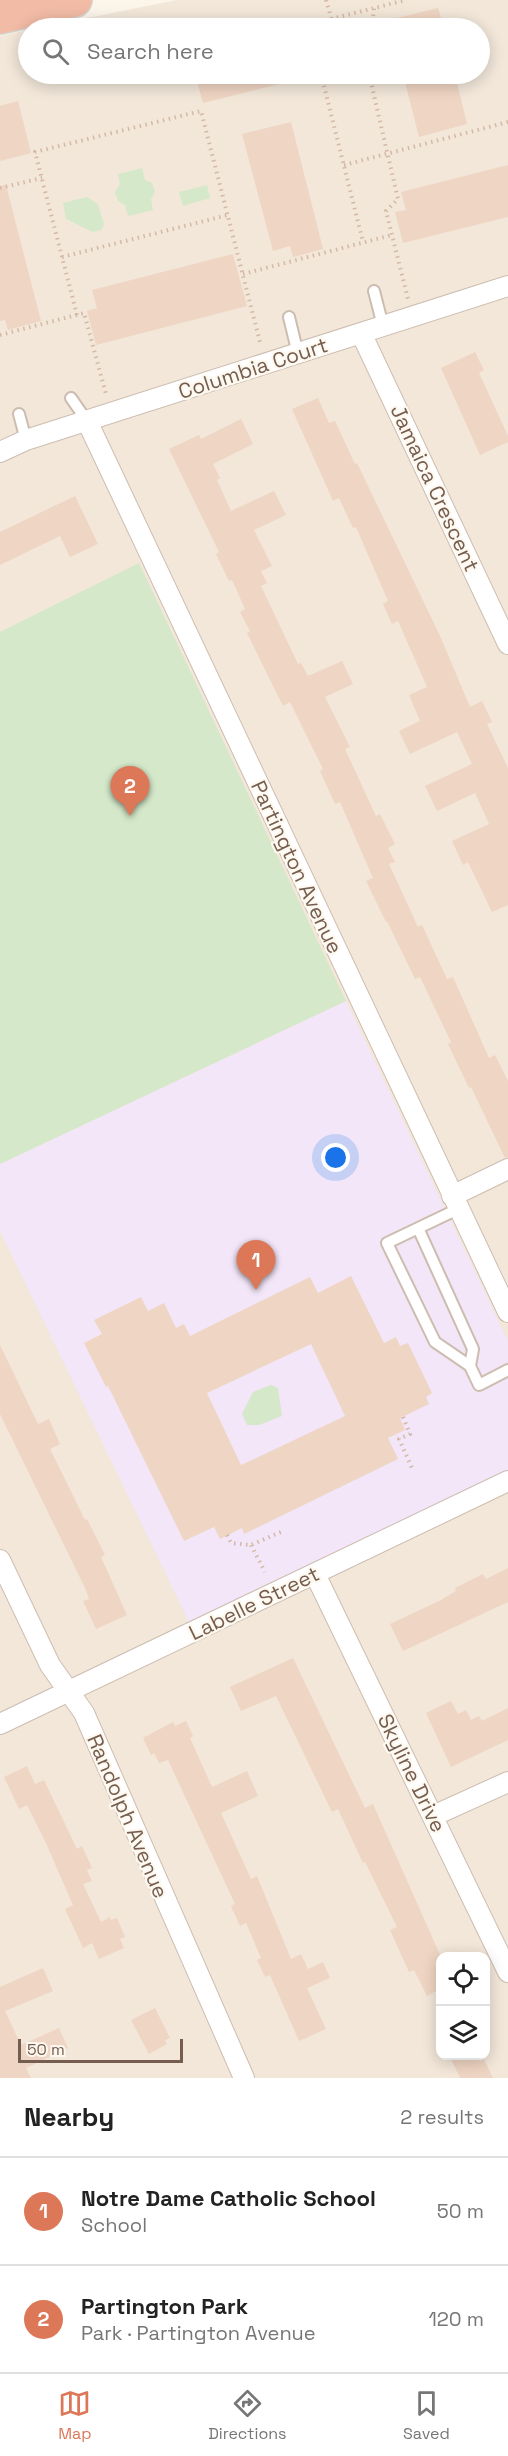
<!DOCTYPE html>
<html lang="en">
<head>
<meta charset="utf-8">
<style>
	:root { --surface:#fff; --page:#f2f2f2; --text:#222; --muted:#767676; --line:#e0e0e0; --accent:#dc7858 }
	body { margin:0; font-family:"Space Grotesk",sans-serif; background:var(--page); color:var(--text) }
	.controls { position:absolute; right:18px; bottom:18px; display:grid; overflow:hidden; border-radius:12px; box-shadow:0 3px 15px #0003 }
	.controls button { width:54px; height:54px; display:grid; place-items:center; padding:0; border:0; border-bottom:2px solid var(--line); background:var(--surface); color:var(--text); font:30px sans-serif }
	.scale { position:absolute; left:18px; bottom:15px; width:165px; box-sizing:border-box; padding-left:6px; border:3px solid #755d4f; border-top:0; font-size:16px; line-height:21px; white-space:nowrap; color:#755d4f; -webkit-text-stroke:4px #fef9f0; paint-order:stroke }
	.you { position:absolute; left:336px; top:1158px; width:21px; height:21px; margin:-15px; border:4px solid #fff; border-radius:50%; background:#1a73e8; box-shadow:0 0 0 9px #1a73e833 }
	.badge { display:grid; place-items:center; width:39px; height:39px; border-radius:50%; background:var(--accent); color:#fff; font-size:20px; font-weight:700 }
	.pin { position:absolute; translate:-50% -50px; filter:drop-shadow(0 2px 3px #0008) }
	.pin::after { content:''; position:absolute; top:32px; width:21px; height:18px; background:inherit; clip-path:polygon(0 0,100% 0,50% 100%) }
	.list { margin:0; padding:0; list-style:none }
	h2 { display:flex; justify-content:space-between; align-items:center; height:78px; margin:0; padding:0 24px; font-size:26px }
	h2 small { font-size:20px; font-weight:400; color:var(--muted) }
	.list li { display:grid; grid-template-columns:39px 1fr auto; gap:18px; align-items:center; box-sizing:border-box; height:108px; padding:0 24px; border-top:2px solid var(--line) }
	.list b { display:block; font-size:22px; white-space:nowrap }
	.list p { margin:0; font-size:20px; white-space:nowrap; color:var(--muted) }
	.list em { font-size:20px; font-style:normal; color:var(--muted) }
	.icon { flex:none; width:33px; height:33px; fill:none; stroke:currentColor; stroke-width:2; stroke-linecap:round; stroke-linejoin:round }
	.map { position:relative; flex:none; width:508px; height:2078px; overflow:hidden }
	.search { position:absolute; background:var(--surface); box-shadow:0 3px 15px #0003; left:18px; right:18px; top:18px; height:66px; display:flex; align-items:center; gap:15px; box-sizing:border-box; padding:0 21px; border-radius:33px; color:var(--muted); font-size:22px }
	.sheet { height:294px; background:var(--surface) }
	nav { display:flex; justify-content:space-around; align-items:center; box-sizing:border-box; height:84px; border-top:2px solid var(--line); background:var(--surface); font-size:16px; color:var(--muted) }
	nav a { display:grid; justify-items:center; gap:3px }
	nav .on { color:var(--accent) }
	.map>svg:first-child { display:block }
	.residential { fill:#f2e7d9; fill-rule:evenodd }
	.education { fill:#f2e6f8 }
	.green { fill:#d5e8c9 }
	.building { fill:#efd5c3; fill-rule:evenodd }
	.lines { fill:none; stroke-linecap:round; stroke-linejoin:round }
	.lane-casing { stroke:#cdbdb0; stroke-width:14 }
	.street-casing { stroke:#cdbdb0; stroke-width:22 }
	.highway-casing { stroke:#d8d2ce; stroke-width:36 }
	.path { stroke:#d4b9a6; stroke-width:4; stroke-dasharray:1.5 4.5; stroke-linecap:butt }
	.lane { stroke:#fff; stroke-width:10 }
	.street { stroke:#fff; stroke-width:20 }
	.highway { stroke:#f1bba6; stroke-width:33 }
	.labels { text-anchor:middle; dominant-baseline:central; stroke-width:4.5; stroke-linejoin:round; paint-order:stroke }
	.street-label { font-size:21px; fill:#755d4f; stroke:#fef9f0 }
</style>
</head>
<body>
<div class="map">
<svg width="508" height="2078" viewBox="0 0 508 2078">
	<rect width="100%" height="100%" fill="#fbf5ea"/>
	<path class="residential" d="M177,0H508V2078H0V36L28,30V74H480V28H38ZM440,1956H486V2056H440Z"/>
	<path class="education" d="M346,1001L508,1341V1471L189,1622L0,1231V1164Z"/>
	<path class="green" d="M142,168L145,180L152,183L155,192L151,199L153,210L128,216L125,205L118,201L115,192L120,185L118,174Z
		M207,185L210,198L183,206L179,192Z
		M87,197L98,204L104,225L101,230L93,232L66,219L63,203Z
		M139,563L346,1001L0,1164V632Z
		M271,1385L278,1388L282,1416L259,1425H247L242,1414L253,1392Z"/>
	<path class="building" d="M438,8L444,28H381V22Z
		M195,74H294L295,80L203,103Z
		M403,74H455L467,124L419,137Z
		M18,101L31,153L0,161V106Z
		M291,122L323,249L293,257L290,246L273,251L242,134Z
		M508,165V217L403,243L395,212L406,210L401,192Z
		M6,185L41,321L8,330L5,320L0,321V186Z
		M233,254L247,306L96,345L87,311L97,308L92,290Z
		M475,352L484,370L479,373L508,436V442L480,455L441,368Z
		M318,398L329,423L335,421L355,464L357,463L441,638L470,707L482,701L492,722L487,724L508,768V905L492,912L468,862L463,865L452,841L489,824L475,793L437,811L425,786L472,764L457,732L410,754L399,731L420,721L409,695L427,687L398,621L392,624L383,604L388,601L356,527L353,528L339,498L333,501L292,409Z
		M241,419L253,444L213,464L220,478L217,480L231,511L274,491L286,515L254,530L272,566L261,571L267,583L261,586L298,664L301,663L308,676L342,661L353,684L325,697L350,747L345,749L376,816L380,814L395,844L388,848L395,862L389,864L418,927L422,925L447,979L453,977L489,1058L495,1055L508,1081V1157L505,1158L471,1087L469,1088L448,1044L451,1042L420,977L415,979L387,921L386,922L366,881L373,878L340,802L335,804L320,771L323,769L290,702L283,706L247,633L250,631L240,612L245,609L232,580L229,581L216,554L219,552L169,449L199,435L201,439Z
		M75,496L98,544L70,557L60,536L0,565V532Z
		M351,1276L384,1343L396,1337L400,1346L408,1343L432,1393L426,1397L429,1404L400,1418L405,1430L388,1438L398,1459L244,1534L242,1528L220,1539L214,1527L184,1541L108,1386L106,1387L84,1343L102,1334L94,1320L141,1297L148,1311L164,1303L176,1328L184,1324L190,1336L310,1277L318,1293ZM311,1344L345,1416L241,1465L207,1393Z
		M0,1345L38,1424L49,1419L60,1444L50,1449L85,1520L87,1519L105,1555L101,1557L127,1615L96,1629L83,1601L89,1599L85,1588L0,1414Z
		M508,1568V1602L403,1651L390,1624L441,1600L456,1591L455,1588L483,1574L486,1579Z
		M293,1658L365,1808L373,1804L441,1957V1988L427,1996L414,1970L409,1972L390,1930L397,1927L365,1862L363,1863L338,1809L332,1812L276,1696L241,1711L230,1687Z
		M451,1701L458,1714L466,1710L471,1720L479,1716L482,1721L508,1708V1740L451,1767L426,1713Z
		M186,1721L193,1736L190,1738L212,1787L247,1771L258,1796L221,1813L251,1879L257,1876L291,1959L301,1954L308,1969L323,1962L330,1978L307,1988L326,2029L299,2041L270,1975L265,1977L257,1960L261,1958L246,1923L240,1926L231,1906L235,1904L168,1760L159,1763L154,1753L151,1755L143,1738L173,1722L175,1726Z
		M27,1766L35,1784L44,1780L77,1849L82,1846L92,1868L87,1870L92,1881L83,1884L101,1922L110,1917L111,1920L117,1918L125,1937L120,1939L124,1948L99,1959L92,1943L83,1948L65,1909L73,1905L45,1841L27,1805L19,1809L4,1777Z
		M43,1968L53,1991L5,2011L21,2045L59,2028L68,2048L26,2068L31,2078H0V1987Z
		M155,2008L170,2038L165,2040L167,2044L149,2054L131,2020Z
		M449,2055H482L493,2078H460Z"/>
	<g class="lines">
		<defs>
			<path id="lane" d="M374,291L383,326
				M289,317L298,354
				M71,398L87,421
				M19,414L26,440
				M458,1209L387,1243L435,1342L470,1366L479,1385L508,1370
				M418,1228L473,1349L470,1366"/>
			<path id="street" d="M361,333L508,644
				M87,421L508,1312
				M0,452L26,440L508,286
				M452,1196L508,1169
				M0,1560L50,1665L84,1713L244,2078
				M315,1574L508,1972
				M0,1724L508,1481
				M433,1816L508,1782"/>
			<path id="highway" d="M0,17L75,0"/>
		</defs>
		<use href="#lane" class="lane-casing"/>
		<use href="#street" class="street-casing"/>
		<use href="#highway" class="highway-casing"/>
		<path class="path" d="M326,0L334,28
			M331,19L406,0
			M372,28L374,8
			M321,74L363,242
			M369,74L398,199L386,211L408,299
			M344,165L508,122
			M0,188L42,178
			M62,257L228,215
			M243,274L392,235
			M77,315L35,152L201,111L261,346
			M0,335L84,313L106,394
			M403,1417L410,1434L399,1439L412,1468
			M227,1535L231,1543L251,1545L283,1531
			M251,1545L265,1572"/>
		<use href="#lane" class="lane"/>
		<use href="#street" class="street"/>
		<use href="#highway" class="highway"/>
	</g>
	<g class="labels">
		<g class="street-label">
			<text transform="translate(253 368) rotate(-18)">Columbia Court</text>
			<text transform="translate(435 488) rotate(65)">Jamaica Crescent</text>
			<text transform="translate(297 867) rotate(65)">Partington Avenue</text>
			<text transform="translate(254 1603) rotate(-26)">Labelle Street</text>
			<text transform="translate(412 1773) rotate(64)">Skyline Drive</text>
			<text transform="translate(128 1816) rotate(67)">Randolph Avenue</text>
		</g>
	</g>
</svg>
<div class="controls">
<button><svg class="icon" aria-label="locate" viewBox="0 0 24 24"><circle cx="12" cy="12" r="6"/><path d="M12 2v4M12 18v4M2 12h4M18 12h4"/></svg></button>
<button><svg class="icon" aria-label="layers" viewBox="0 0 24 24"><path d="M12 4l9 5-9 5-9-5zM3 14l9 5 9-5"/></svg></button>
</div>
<div class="scale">50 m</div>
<div class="you"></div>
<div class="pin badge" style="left:256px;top:1290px">1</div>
<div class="pin badge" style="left:130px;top:816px">2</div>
<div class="search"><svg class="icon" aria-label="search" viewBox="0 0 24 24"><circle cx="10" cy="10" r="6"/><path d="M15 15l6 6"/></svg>Search here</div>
</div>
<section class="sheet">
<h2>Nearby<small>2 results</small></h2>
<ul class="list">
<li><span class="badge">1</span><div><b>Notre Dame Catholic School</b><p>School</p></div><em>50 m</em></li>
<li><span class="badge">2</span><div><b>Partington Park</b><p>Park · Partington Avenue</p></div><em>120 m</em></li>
</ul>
</section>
<nav>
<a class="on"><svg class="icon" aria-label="map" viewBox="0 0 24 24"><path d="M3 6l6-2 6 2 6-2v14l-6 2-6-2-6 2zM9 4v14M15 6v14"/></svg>Map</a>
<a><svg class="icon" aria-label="directions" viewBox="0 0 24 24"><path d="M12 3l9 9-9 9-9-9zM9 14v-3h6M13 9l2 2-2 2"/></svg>Directions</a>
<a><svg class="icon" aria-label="saved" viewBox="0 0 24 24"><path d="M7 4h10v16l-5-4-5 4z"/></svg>Saved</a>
</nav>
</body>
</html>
